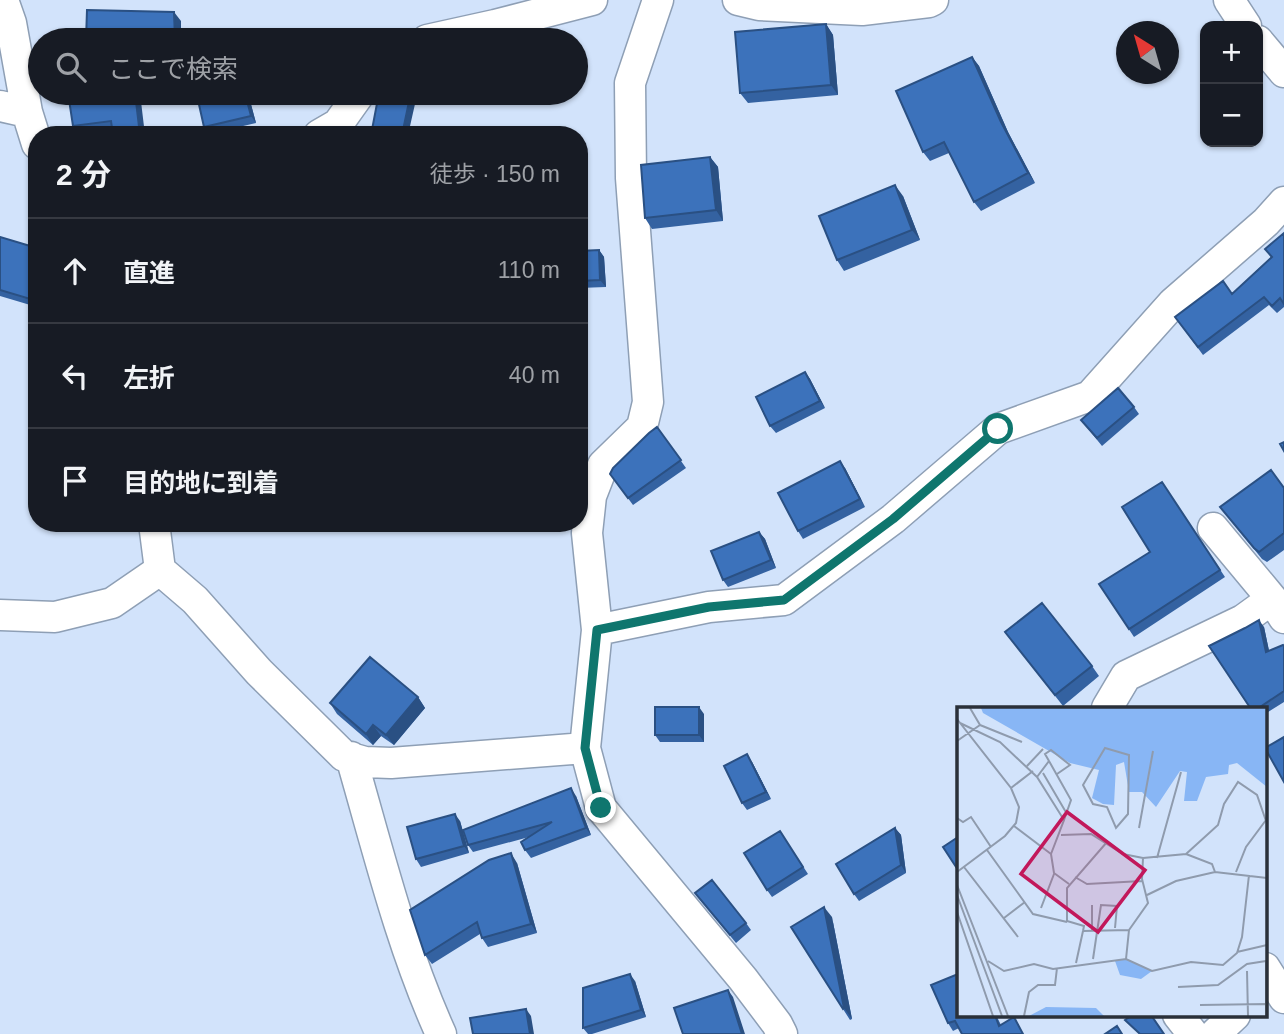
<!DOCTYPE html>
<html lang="ja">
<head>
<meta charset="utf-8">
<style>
	:root { --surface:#171b24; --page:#242831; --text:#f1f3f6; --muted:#9ea1a6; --line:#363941 }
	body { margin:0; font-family:Helvetica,"Noto Sans JP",sans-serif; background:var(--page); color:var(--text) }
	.controls { position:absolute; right:21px; top:21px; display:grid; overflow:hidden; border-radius:14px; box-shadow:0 2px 5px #0004 }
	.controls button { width:63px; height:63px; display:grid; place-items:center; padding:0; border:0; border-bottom:2px solid var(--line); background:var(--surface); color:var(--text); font:35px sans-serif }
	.compass { position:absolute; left:1116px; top:21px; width:63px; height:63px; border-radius:50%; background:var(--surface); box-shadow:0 2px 5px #0004; rotate:323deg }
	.stop { position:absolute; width:21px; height:21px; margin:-16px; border:5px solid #0f766e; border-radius:50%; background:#fff }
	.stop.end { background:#0f766e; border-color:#fff; box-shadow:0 2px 7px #0008 }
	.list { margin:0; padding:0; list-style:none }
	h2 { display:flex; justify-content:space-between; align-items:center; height:91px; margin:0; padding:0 28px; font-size:30px }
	h2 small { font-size:23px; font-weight:400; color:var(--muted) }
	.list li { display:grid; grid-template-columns:46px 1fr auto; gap:21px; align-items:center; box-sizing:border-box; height:105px; padding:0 28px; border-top:2px solid var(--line) }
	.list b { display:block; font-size:26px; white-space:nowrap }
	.list em { font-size:23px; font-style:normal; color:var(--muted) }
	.icon { flex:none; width:38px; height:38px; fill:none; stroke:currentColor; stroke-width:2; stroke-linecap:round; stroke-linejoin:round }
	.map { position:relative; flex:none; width:1284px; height:1034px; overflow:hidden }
	.search { position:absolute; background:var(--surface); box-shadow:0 2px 5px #0004; left:28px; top:28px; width:560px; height:77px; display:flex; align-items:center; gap:18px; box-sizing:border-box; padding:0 24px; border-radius:38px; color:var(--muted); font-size:26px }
	.panel { position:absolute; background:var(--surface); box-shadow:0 2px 5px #0004; left:28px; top:126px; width:560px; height:406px; border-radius:28px }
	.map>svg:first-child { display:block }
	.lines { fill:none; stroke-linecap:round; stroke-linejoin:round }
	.street-casing { stroke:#8e9fb5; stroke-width:33 }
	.street { stroke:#fff; stroke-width:30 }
	.wall { fill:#3462a1 }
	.shaded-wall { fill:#2a5083 }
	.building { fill:#3c72bb; stroke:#2a5083; stroke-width:2 }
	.route { stroke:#0f766e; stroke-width:9 }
	.inset-road { fill:none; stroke:#8f9bad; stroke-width:2 }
	.view { fill:#c2185b; fill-opacity:0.15; stroke:#c2185b; stroke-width:3.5 }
	.inset-edge { fill:none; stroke:#2a3039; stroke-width:3.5 }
</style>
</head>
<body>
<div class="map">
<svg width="1284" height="1034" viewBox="0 0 1284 1034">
	<rect width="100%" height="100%" fill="#d2e3fb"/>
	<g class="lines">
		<defs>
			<path id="street" d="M3,0L11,23L27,112
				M658,0L630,83L631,178L648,402L642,427L603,465L591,496L587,533L597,630L585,748L601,808L743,979L777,1024L782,1034
				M738,0L759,5L862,10L929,2L933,0
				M1229,0L1246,26
				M427,40L495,25L592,0
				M1258,41L1284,72
				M0,106L27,112L37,144
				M319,135L338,124L360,93
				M154,523L160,570L195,600L259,672L344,756L365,762L391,763L585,748
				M1213,528L1272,599
				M0,615L55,617L112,603L160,570
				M597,630L709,607L784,600L893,519L998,429L1090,396L1173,303L1266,222L1284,202
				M1107,708L1126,676L1243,620L1272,599L1284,618
				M351,757C378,850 401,946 441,1034
				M1265,968L1284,998
				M1178,1015L1193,1034
				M1215,1034L1235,1015"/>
		</defs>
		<use href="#street" class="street-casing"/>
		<use href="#street" class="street"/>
	</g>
	<path class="wall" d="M826,24L833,35L838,95L748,103L740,93Z
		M972,57L979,66L1008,132L1035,183L981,211L974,202L949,153L930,161L923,152Z
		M140,93L112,130L79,135L73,126Z
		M301,93H311L306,98Z
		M249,97L256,123L209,134L204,127Z
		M710,157L718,167L723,221L652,229L645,218Z
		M903,196L920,240L844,271L837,260Z
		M1284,233V307L1277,313L1269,305L1203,355L1175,317L1232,294L1271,257L1265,249Z
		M0,237L37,248V307L0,296Z
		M599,250L604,257L606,287L579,288V251Z
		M805,372L810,379L825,408L776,433L770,426Z
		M1134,407L1139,414L1102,446L1081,420Z
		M657,427L686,468L633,505L610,474Z
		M845,468L865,507L803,539L798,531Z
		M1162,482L1225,577L1134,637L1099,584L1150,552Z
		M1284,488V550L1267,562L1262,559L1220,507Z
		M759,532L765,539L776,568L728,587L723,580Z
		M1264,627L1269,651L1284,646V702L1265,714V709H1251Z
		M1005,632L1092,666L1099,676L1063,706Z
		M418,697L425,708L394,745L381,736L373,745L337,714L330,703Z
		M704,714V742H660L655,735Z
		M752,762L771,799L747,810L742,803Z
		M576,796L591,835L531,858L525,850L529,837L473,852L468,845Z
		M460,821L469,853L421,867L416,859Z
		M895,828L901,835L906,873L859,901L854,894Z
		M780,831L808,874L772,897L767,890Z
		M517,863L537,933L488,947L482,938L480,934L432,964L425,955Z
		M695,893L746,923L751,930L736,943Z
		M832,917L852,1019L850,1020L843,1009Z
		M635,981L646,1017L592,1034H588L583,1028Z
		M958,1015H996L1001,1025H1019L959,1028L953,1031L948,1023Z"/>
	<path class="shaded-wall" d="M174,12L181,21V40H175Z
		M826,24L833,35L838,95L831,85Z
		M972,57L979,66L1008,132L1035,183L1028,173L1001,122Z
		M135,93H140L145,135H140Z
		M245,93H247L249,97L256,123L251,116Z
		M410,97L415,104L408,135H402Z
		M710,157L718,167L723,221L716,210Z
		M895,185L903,196L920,240L912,230Z
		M599,250L604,257L606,287L600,280Z
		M805,372L810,379L825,408L820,401Z
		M840,461L845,468L865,507L860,499Z
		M759,532L765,539L776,568L771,560Z
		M1259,620L1264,627L1271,660L1266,652Z
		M418,697L425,708L394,745L386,735Z
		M699,707L704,714V742L699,735Z
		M373,725L381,736L373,745L366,734Z
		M747,754L752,762L771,799L766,792Z
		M571,788L576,796L591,835L586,828Z
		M455,814L460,821L469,853L464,846Z
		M895,828L901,835L906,873L901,865Z
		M511,853L517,863L537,933L531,924Z
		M824,907L832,917L852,1019L844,1008Z
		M630,974L635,981L646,1017L641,1010Z
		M728,990L733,997L745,1034H742Z
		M526,1009L531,1016L534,1034H530Z"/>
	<path class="building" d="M87,10L174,12L175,40H86Z
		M826,24L831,85L740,93L735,32Z
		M972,57L1001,122L1028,173L974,202L944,142L923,152L896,91Z
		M68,93H135L140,135H113L111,121L73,126Z
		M231,93H245L251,116L204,127L198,100Z
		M379,93H391L410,97L402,135H371Z
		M710,157L716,210L645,218L641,165Z
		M895,185L912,230L837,260L819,216Z
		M1284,233V304L1280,298L1272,306L1264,297L1198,347L1175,317L1223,281L1232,294L1272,257L1265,249Z
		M0,237L37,248V301L0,290Z
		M599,250L600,280L579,281V251Z
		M805,372L820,401L770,426L756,397Z
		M1118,388L1134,407L1097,438L1081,420Z
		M657,427L681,460L628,498L610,474L613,468L649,433Z
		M1284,442V451L1280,444Z
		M840,461L860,499L798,531L778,493Z
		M1271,470L1284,488V533L1259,552L1254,548L1220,507Z
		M1162,482L1220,570L1129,629L1099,584L1150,552L1122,507Z
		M759,532L771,560L723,580L711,551Z
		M1042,603L1092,666L1055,695L1005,632Z
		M1259,620L1266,652L1283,645L1284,646V691L1257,709H1251L1209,646L1245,628Z
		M370,657L418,697L386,735L373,725L366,734L330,703Z
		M655,707H699V735H655Z
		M1284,737V782L1265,748Z
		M747,754L766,792L742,803L724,766Z
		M571,788L586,828L525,850L521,842L552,822L468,845L463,830Z
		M455,814L464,846L416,859L407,827Z
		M895,828L901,865L854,894L836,864Z
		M780,831L803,867L767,890L744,853Z
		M958,837V870L943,847Z
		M511,853L531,924L482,938L477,922L425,955L410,910L489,860Z
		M712,880L746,923L730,935L695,893Z
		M824,907L844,1008L843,1009L791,927Z
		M630,974L641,1010L583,1028V988Z
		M958,974V1015H995L999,1026L1014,1017L1023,1034H962L955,1021L948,1023L931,985Z
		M728,990L742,1034H683L674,1008Z
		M526,1009L530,1034H473L470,1018Z
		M1132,1015H1151L1164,1034H1140L1125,1020Z
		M1117,1026L1122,1034H1105Z"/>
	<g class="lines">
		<path class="route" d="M601,808L585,748L597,630L709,607L784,600L893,519L998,429"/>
	</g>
	<g transform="translate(957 707)">
		<rect width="310" height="310" fill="#d2e3fb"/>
		<path d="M24,1H310V80L280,56L272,58L271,67L249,70L240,94H227L230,65L223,64L199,100L185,85H172L167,55L159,58L157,98L146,97L135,91L142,63L113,56L26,6ZM169,252L195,264L184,272L163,268L158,254ZM89,300L139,301L147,309H72Z" fill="#88b6f5"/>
		<path class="inset-road" d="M0,12L54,81L62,100L59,116L48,129L0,165M3,16L43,35L80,70L107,113L94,147L97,166L112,177M23,18L65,35M0,34L23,18L13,1M148,41L172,48L171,107L159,121L150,100L136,97L126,78ZM92,54L88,47L94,43L113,58L100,67M70,59L86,42M86,66L110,107M80,70L92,54L114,93L107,113M54,81L76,64M0,111L6,115L14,110L34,140M57,119L94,147M182,121L196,44M104,128L134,127L166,147L186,151L229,147L261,118L267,97L281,75L300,88L309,114M30,143L76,207L110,215M229,147L255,157L258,165M200,151L224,65M7,160L61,230M279,165L289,140L309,113M118,170L130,177L185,174M0,178L51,309M0,188L45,309M190,188L219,174L258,165L310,171M135,198V223M84,201L97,167M0,205L36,309M47,211L68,195M172,223L191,196L185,172L186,151M126,224L127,219L110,214V181L150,135M126,224L172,223M280,245L310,238M136,252L144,198L160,199L158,221M169,252L172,223M31,254L47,264L77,257L96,262L169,252L195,264L234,255L266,258L280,246L285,230L292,168M309,254V297M119,256L126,224M290,264L291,309M221,280L261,278L290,257L309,254M243,298L309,297V309M67,309L72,285L81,278H98L100,261"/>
		<path class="view" d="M110,105L188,163L141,225L64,167Z"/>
		<rect width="310" height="310" class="inset-edge"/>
	</g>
</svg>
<div class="controls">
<button>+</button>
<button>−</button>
</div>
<svg class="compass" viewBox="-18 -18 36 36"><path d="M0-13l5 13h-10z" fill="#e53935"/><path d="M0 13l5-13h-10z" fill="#9ea1a6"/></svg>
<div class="stop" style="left:998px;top:429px"></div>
<div class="stop end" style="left:601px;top:808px"></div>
<div class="search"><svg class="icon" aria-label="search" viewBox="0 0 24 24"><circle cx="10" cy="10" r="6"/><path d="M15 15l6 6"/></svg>ここで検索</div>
<section class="panel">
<h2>2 分<small>徒歩 · 150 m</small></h2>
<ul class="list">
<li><svg class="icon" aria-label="ahead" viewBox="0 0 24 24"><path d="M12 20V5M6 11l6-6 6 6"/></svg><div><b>直進</b></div><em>110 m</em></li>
<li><svg class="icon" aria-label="left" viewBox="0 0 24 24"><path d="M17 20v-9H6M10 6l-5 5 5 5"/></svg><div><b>左折</b></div><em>40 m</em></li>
<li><svg class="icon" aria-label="arrive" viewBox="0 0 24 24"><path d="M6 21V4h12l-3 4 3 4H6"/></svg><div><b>目的地に到着</b></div></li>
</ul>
</section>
</div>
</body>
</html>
